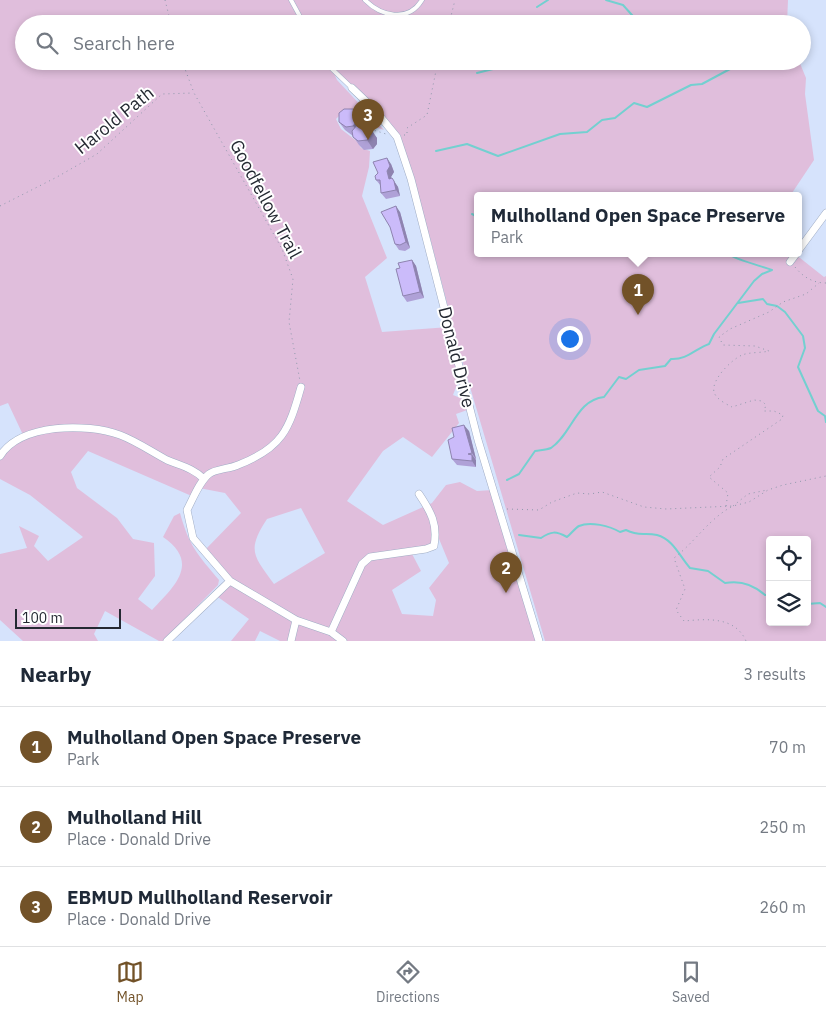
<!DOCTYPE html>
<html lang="en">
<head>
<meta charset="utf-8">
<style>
	:root { --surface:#fff; --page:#f6f6f7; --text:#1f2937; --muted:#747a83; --line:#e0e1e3; --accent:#725228 }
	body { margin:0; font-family:"IBM Plex Sans",sans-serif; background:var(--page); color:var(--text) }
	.controls { position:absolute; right:15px; bottom:15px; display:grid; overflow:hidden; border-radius:5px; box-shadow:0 2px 8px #0003 }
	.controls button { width:45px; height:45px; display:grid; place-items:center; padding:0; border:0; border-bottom:1px solid var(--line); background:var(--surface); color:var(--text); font:25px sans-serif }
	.scale { position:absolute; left:15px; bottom:12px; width:106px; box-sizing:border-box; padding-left:5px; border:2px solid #242932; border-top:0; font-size:14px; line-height:18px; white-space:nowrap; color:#242932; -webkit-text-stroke:4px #fff; paint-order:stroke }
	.you { position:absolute; left:569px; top:338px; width:18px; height:18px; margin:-12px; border:4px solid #fff; border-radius:50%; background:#1a73e8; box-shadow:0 0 0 8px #1a73e833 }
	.badge { display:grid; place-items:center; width:32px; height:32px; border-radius:50%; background:var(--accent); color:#fff; font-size:16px; font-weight:700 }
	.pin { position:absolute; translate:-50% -41px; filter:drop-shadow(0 1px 2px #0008) }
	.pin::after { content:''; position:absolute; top:26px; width:18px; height:15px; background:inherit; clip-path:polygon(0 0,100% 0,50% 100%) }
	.popup { position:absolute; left:474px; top:192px; width:328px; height:65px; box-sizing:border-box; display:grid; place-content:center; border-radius:5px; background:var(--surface); filter:drop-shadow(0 1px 4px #0005); font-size:16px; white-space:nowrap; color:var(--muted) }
	.popup b { font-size:19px; color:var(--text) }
	.popup::after { content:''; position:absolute; left:50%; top:100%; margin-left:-10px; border:10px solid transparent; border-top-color:var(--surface) }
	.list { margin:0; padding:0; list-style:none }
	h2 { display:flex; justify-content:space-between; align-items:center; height:65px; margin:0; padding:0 20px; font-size:21px }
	h2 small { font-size:16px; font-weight:400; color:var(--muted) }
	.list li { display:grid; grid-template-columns:32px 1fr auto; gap:15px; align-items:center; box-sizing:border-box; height:80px; padding:0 20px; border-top:1px solid var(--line) }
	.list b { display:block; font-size:19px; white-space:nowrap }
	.list p { margin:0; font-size:16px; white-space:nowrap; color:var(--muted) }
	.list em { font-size:16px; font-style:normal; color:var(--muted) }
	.icon { flex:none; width:28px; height:28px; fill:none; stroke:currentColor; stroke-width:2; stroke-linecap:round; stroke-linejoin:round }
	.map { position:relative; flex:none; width:826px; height:641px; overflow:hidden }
	.search { position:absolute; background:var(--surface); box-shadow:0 2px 8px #0003; left:15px; right:15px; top:15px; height:55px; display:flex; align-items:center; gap:12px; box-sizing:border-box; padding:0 18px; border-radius:28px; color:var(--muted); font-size:19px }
	.sheet { height:305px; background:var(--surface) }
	nav { display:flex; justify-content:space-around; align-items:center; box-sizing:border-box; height:70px; border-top:1px solid var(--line); background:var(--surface); font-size:14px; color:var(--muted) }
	nav a { display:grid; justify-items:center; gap:2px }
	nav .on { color:var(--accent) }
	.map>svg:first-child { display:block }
	.green { fill:#e0bedc; fill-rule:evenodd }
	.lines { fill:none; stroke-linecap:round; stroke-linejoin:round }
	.stream { stroke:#73d0d0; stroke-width:2 }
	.lane-casing { stroke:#a0adc5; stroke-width:5 }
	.street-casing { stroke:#a0adc5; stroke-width:8 }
	.path { stroke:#8f99ac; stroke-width:1; stroke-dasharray:1 4; stroke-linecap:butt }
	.lane { stroke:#fff; stroke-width:4 }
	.street { stroke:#fff; stroke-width:7 }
	.wall { fill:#afa1d7 }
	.shaded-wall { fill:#8e83af }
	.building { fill:#cbbbfa; stroke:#8e83af }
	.labels { text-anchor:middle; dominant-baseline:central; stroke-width:4; stroke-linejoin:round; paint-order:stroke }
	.street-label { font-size:18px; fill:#242932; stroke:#fff }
</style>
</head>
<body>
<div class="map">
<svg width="826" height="641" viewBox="0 0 826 641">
	<rect width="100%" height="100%" fill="#d6e3fc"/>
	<path class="green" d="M0,0H788L787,24H24V61H799L806,78L805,94L814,160L790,196H478V254H795L824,277L826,276V641H545L460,353L429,234L397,137L333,71L337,80L384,130L369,125L355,113L340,115L336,119L341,129L358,142L361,148L370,151L369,167L362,196L387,258L365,277L382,332L449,327L461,374L453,395L468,401L470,409L456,414L459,423L432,457L403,437L383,451L347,501L383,525L432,503L446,485L460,482L477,491L493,490L539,641H280L260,631L255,641H231L249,619L215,595L230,581L204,551L241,513L225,493L199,488L194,497L88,451L71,472L77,488L117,518L133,539L154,543L155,576L138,599L152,610C174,587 201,563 163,537L174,516L180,513C189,546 198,555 219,580L218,585L163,641H159L105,611L94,634L98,641H23L0,620V554L27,548L19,526L39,536L34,546L48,561L83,537L30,495L0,479V456L24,437L8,403L0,406ZM301,508L325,553L274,584C254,556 246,551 267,519ZM437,534L449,563L429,588L436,600L433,616L402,614L392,590L421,571L411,552L434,546ZM770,540H807V622H770Z"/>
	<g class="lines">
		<path class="stream" d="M606,0L623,5L640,24
			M537,7L548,0
			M802,51L807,52
			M477,73L493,69L503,62L509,64L521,61
			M436,151L467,144L498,156L560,134L587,132L602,120L615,118L634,103L647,107L691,85L702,84L730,69L744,66L748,61
			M472,214L478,217
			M728,254C737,260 761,266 772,270
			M738,303L763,299L767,304L777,306L785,312L803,336L805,348L798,367L818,411L825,416L826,422
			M507,480L519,474L535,451C540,450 546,450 551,448C572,434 576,400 604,397L619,377L626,379L639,370L665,366L671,359C687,360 695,349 709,344L714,334L754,281L762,274L772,270
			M519,535L541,538C551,531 556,531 567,537C571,534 575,528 579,526C590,521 610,526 620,532L626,530C640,537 644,532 657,535C673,539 680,557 690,568L708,571L725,583C741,580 754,585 765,595H770
			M807,604L820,603L826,607"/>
		<defs>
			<path id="lane" d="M291,0L304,24
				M365,0C381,16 408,23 422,0
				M327,61L332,69L352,88"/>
			<path id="street" d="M352,88L374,109L397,137L411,179L478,440L539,641
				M798,251L826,213
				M790,262L796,254
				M301,387C289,430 282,448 238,465C229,469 215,469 209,474C199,482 193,499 187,510L193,538L230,581L296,620L331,632L343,641
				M0,456C21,423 87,423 120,435C136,441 152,452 167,460C181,466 193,468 204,479
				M331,632L362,564L370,557L426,549L434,546C438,524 431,512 419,494
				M167,641L230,581
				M291,641L296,620"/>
		</defs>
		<use href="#lane" class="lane-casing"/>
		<use href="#street" class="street-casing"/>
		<path class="path" d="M165,0L171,24
			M449,24L455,0
			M182,61L194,93L282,249L293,279L289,322L300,381
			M370,129L386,134
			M404,135H407V128L427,115L438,61
			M0,206L57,177L97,154L162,94L193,93
			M795,267C803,277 813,283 826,283
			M726,506L728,493L709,477L720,467L723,459L782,419L783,415L774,411H764L766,405L762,401L754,400L732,407C726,404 716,399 714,392C711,380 731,360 742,355C750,352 761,353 769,351L755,346L723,345L719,337L730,329L769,312L783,302L806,294L819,283
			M733,506L748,494L767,490
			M731,507C708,520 695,542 674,558L685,589L676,610L684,621C706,619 735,616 746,641
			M507,509L539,510L552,502L577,493L590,494L602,492L644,507L666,509L733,506L749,502L768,490L783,485L826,476"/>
		<use href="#lane" class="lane"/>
		<use href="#street" class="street"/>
	</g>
	<path class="wall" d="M339,122L363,123L377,138V144L373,149L364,150L359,145L353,136L345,130Z
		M391,164L394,172L391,177L398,187L400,196L386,199L381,193V186L376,180L378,173Z
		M400,212L410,248L405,251L399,250L395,244Z
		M412,260L416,266L424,298L407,302L403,296L400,268Z
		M469,431L476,459H475L476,460V467L457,465L452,459L454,437Z"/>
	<path class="shaded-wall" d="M357,114L363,123L359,134L353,126Z
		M371,129L377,138V144L373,149L367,140Z
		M387,158L391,164L394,172L391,177L394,185L389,179L387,171Z
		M392,178L398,187L400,196L396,190Z
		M396,206L400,212L410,248L406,242Z
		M412,260L416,266L424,298L420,292Z
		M464,425L469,431L476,459L472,453Z
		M472,455L476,460V467L472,461Z"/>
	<path class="building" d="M344,109H353L357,114V121L353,126L346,127L339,122V113Z
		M364,123L371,129V136L367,140L358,141L353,137L352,131L358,124Z
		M387,158L390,166L387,171L389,179L392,178L394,181L396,190L381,193L380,180H376L375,176L378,173L373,162Z
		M396,206L406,242L400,245L395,244L390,227L381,212Z
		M412,260L420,292L403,296L396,269L400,268L398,263Z
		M464,425L472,453L468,454L472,455V461L452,459L448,440L454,437L452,428Z"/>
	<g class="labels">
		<g class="street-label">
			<text transform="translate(114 120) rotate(-39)">Harold Path</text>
			<text transform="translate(266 199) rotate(62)">Goodfellow Trail</text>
			<text transform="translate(457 357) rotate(76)">Donald Drive</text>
		</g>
	</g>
</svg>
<div class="controls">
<button><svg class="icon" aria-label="locate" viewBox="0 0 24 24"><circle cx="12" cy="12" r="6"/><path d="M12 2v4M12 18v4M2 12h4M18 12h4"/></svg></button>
<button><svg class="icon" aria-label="layers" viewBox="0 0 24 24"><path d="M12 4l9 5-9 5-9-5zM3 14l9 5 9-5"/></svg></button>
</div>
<div class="scale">100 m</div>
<div class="you"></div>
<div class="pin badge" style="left:638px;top:315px">1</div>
<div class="popup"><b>Mulholland Open Space Preserve</b>Park</div>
<div class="pin badge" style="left:506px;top:593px">2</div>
<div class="pin badge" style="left:368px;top:140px">3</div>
<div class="search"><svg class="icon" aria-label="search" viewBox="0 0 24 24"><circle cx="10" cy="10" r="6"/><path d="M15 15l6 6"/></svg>Search here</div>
</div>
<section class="sheet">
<h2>Nearby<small>3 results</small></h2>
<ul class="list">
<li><span class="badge">1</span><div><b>Mulholland Open Space Preserve</b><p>Park</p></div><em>70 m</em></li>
<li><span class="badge">2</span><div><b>Mulholland Hill</b><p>Place · Donald Drive</p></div><em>250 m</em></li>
<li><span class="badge">3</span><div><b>EBMUD Mullholland Reservoir</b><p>Place · Donald Drive</p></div><em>260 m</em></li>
</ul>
</section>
<nav>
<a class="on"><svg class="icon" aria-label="map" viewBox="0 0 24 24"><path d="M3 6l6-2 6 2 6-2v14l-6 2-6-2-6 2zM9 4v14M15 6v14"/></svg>Map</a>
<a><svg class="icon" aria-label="directions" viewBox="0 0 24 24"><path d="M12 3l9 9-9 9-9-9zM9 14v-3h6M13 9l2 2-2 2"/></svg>Directions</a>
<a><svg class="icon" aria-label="saved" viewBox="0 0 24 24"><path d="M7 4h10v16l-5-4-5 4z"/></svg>Saved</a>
</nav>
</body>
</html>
